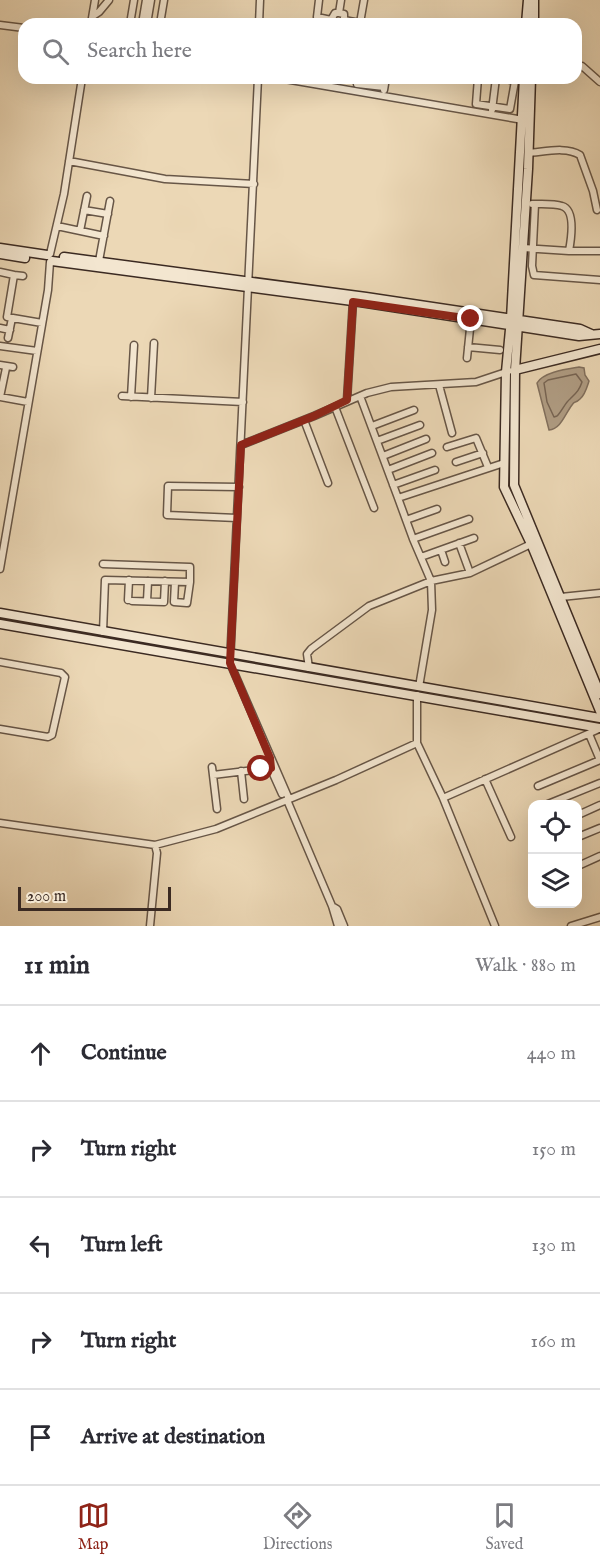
<!DOCTYPE html>
<html lang="en">
<head>
<meta charset="utf-8">
<style>
	:root { --surface:#fff; --page:#f2f2f3; --text:#2b2b33; --muted:#7c7c81; --line:#e1e1e2; --accent:#8f2418 }
	body { margin:0; font-family:"IM FELL English",serif; background:var(--page); color:var(--text) }
	.controls { position:absolute; right:18px; bottom:18px; display:grid; overflow:hidden; border-radius:12px; box-shadow:0 6px 24px #0002 }
	.controls button { width:54px; height:54px; display:grid; place-items:center; padding:0; border:0; border-bottom:2px solid var(--line); background:var(--surface); color:var(--text); font:30px sans-serif }
	.scale { position:absolute; left:18px; bottom:15px; width:153px; box-sizing:border-box; padding-left:6px; border:3px solid #3b2a22; border-top:0; font-size:16px; line-height:21px; white-space:nowrap; color:#3b2a22; -webkit-text-stroke:4px #f3e6d0; paint-order:stroke }
	.stop { position:absolute; width:18px; height:18px; margin:-14px; border:4px solid #8f2418; border-radius:50%; background:#fff }
	.stop.end { background:#8f2418; border-color:#fff; box-shadow:0 2px 6px #0008 }
	.list { margin:0; padding:0; list-style:none }
	h2 { display:flex; justify-content:space-between; align-items:center; height:78px; margin:0; padding:0 24px; font-size:26px }
	h2 small { font-size:20px; font-weight:400; color:var(--muted) }
	.list li { display:grid; grid-template-columns:39px 1fr auto; gap:18px; align-items:center; box-sizing:border-box; height:96px; padding:0 24px; border-top:2px solid var(--line) }
	.list b { display:block; font-size:22px; white-space:nowrap }
	.list em { font-size:20px; font-style:normal; color:var(--muted) }
	.icon { flex:none; width:33px; height:33px; fill:none; stroke:currentColor; stroke-width:2; stroke-linecap:round; stroke-linejoin:round }
	.map { position:relative; flex:none; width:600px; height:926px; overflow:hidden }
	.search { position:absolute; background:var(--surface); box-shadow:0 6px 24px #0002; left:18px; right:18px; top:18px; height:66px; display:flex; align-items:center; gap:15px; box-sizing:border-box; padding:0 21px; border-radius:18px; color:var(--muted); font-size:22px }
	.sheet { height:558px; background:var(--surface) }
	nav { display:flex; justify-content:space-around; align-items:center; box-sizing:border-box; height:84px; border-top:2px solid var(--line); background:var(--surface); font-size:16px; color:var(--muted) }
	nav a { display:grid; justify-items:center; gap:3px }
	nav .on { color:var(--accent) }
	.map>svg:first-child { display:block }
	.water { fill:#b09d84; stroke:#816f5d; stroke-width:1.5 }
	.lines { fill:none; stroke-linecap:round; stroke-linejoin:round }
	.shore { stroke:#766453; stroke-width:1.5 }
	.street-casing { stroke:#675647; stroke-width:9 }
	.secondary-casing { stroke:#3b2a22; stroke-width:11 }
	.street { stroke:#f3e6d0; stroke-width:6 }
	.secondary { stroke:#f3e6d0; stroke-width:8 }
	.route { stroke:#8f2418; stroke-width:8 }
</style>
</head>
<body>
<div class="map">
<svg width="600" height="926" viewBox="0 0 600 926">
	<rect width="100%" height="100%" fill="#ecd8b6"/>
	<filter id="stains"><feTurbulence type="fractalNoise" baseFrequency=".00333" numOctaves="4"/><feColorMatrix values="0 0 0 0 .2 0 0 0 0 .09 0 0 0 0 .02 0 0 0 .5 -.17"/></filter>
	<radialGradient id="worn" r=".72"><stop offset=".6" stop-color="#630" stop-opacity="0"/><stop offset="1" stop-color="#630" stop-opacity=".3"/></radialGradient>
	<path class="water" d="M579,367L584,368L585,375L589,381C587,387 585,395 580,399C575,404 575,400 572,405C565,414 561,429 549,430L537,383C543,372 567,369 579,367Z"/>
	<g class="lines">
		<path class="shore" d="M576,374L582,382C579,391 576,393 570,399C565,403 562,411 557,416L554,417L547,402L544,383L548,380Z"/>
		<defs>
			<path id="street" d="M319,0L317,17L331,20L335,13H339
				M341,0L339,13L344,14V20L360,23L364,0
				M93,16L99,12L109,0
				M91,24L95,0
				M130,24L134,0
				M142,24L146,0
				M147,24L151,0
				M160,24L164,0
				M259,24L260,0
				M0,25L24,28
				M576,67L582,66L600,82
				M258,78L230,663L289,799
				M279,78L523,120
				M478,78L476,104L510,109L515,81L502,78
				M357,84L384,87
				M384,90L386,78
				M492,110L496,78
				M528,153C544,152 566,146 580,155L593,191L597,210
				M69,161L165,179L254,184
				M532,204C541,204 553,203 562,206C576,210 571,240 569,251H600
				M535,204L532,266L534,275L600,280
				M84,210L108,214
				M57,226L104,236
				M80,231L87,196
				M523,248L569,251
				M50,254L64,194L82,78
				M99,261L110,201
				M0,272L14,275
				M23,276L14,275L7,317L42,323
				M0,328L10,330
				M8,338L12,318
				M0,346L37,351
				M468,347L500,350
				M467,358L471,319
				M0,365L13,367
				M6,368L0,397L28,402
				M439,385L452,433
				M122,396L243,402
				M360,396L398,498
				M131,397L134,345
				M151,398L154,343
				M347,400L353,301
				M335,407L374,508
				M304,420L328,483
				M372,426L414,410
				M377,441L420,425
				M241,445L314,416L367,393L391,387L476,382L509,371
				M447,447L476,438L488,467
				M383,456L426,439
				M456,462L483,453
				M388,470L432,453
				M393,485L435,470
				M237,518L167,515L168,486L239,487
				M406,520L437,509
				M413,539L398,498L504,463
				M459,543L470,573
				M441,550L445,562
				M421,557L474,538
				M103,564L190,567V582L105,580L103,632
				M0,569L48,290L50,262
				M175,582L174,602L187,603L190,582
				M561,597L600,593
				M128,600L129,580
				M132,601L164,602L165,581
				M147,601L148,581
				M0,662L61,673L65,677L52,735L48,737L0,729
				M309,668L307,654L311,649L369,606L431,581L413,539L469,519
				M419,687L432,610L431,581L470,573L531,544
				M417,695V743L443,798
				M589,734L600,760
				M269,765L282,794
				M212,767L217,809
				M241,771L244,799
				M213,775L271,768
				M485,779L511,837
				M538,786L600,760
				M287,800L332,906L338,926
				M548,804L600,783
				M578,815L600,805
				M0,823L155,845L157,853L150,926
				M578,837L600,828
				M155,845L216,829L336,780L417,743
				M578,866L600,856
				M332,906L337,909L344,926
				M495,926L443,798L599,729
				M571,926L600,917"/>
			<path id="secondary" d="M526,24L528,0
				M534,24V0
				M524,78L511,319L506,372L504,487L532,546L600,711
				M531,78L528,169L515,370L514,485L600,694
				M0,248L47,255
				M0,254L25,258
				M64,257L366,297L580,329L591,334
				M52,261L360,302L579,336L600,334
				M515,370L600,349
				M0,613L600,718
				M0,624L600,728"/>
		</defs>
		<use href="#street" class="street-casing"/>
		<use href="#secondary" class="secondary-casing"/>
		<use href="#street" class="street"/>
		<use href="#secondary" class="secondary"/>
	</g>
	<g class="lines">
		<path class="route" d="M261,769L271,768L270,758L230,663L241,445L314,416L347,400L353,302L471,319"/>
	</g>
	<rect width="100%" height="100%" filter="url(#stains)"/>
	<rect width="100%" height="100%" fill="url(#worn)"/>
</svg>
<div class="controls">
<button><svg class="icon" aria-label="locate" viewBox="0 0 24 24"><circle cx="12" cy="12" r="6"/><path d="M12 2v4M12 18v4M2 12h4M18 12h4"/></svg></button>
<button><svg class="icon" aria-label="layers" viewBox="0 0 24 24"><path d="M12 4l9 5-9 5-9-5zM3 14l9 5 9-5"/></svg></button>
</div>
<div class="scale">200 m</div>
<div class="stop" style="left:261px;top:769px"></div>
<div class="stop end" style="left:471px;top:319px"></div>
<div class="search"><svg class="icon" aria-label="search" viewBox="0 0 24 24"><circle cx="10" cy="10" r="6"/><path d="M15 15l6 6"/></svg>Search here</div>
</div>
<section class="sheet">
<h2>11 min<small>Walk · 880 m</small></h2>
<ul class="list">
<li><svg class="icon" aria-label="ahead" viewBox="0 0 24 24"><path d="M12 20V5M6 11l6-6 6 6"/></svg><div><b>Continue</b></div><em>440 m</em></li>
<li><svg class="icon" aria-label="right" viewBox="0 0 24 24"><path d="M7 20v-9h11M14 6l5 5-5 5"/></svg><div><b>Turn right</b></div><em>150 m</em></li>
<li><svg class="icon" aria-label="left" viewBox="0 0 24 24"><path d="M17 20v-9H6M10 6l-5 5 5 5"/></svg><div><b>Turn left</b></div><em>130 m</em></li>
<li><svg class="icon" aria-label="right" viewBox="0 0 24 24"><path d="M7 20v-9h11M14 6l5 5-5 5"/></svg><div><b>Turn right</b></div><em>160 m</em></li>
<li><svg class="icon" aria-label="arrive" viewBox="0 0 24 24"><path d="M6 21V4h12l-3 4 3 4H6"/></svg><div><b>Arrive at destination</b></div></li>
</ul>
</section>
<nav>
<a class="on"><svg class="icon" aria-label="map" viewBox="0 0 24 24"><path d="M3 6l6-2 6 2 6-2v14l-6 2-6-2-6 2zM9 4v14M15 6v14"/></svg>Map</a>
<a><svg class="icon" aria-label="directions" viewBox="0 0 24 24"><path d="M12 3l9 9-9 9-9-9zM9 14v-3h6M13 9l2 2-2 2"/></svg>Directions</a>
<a><svg class="icon" aria-label="saved" viewBox="0 0 24 24"><path d="M7 4h10v16l-5-4-5 4z"/></svg>Saved</a>
</nav>
</body>
</html>
